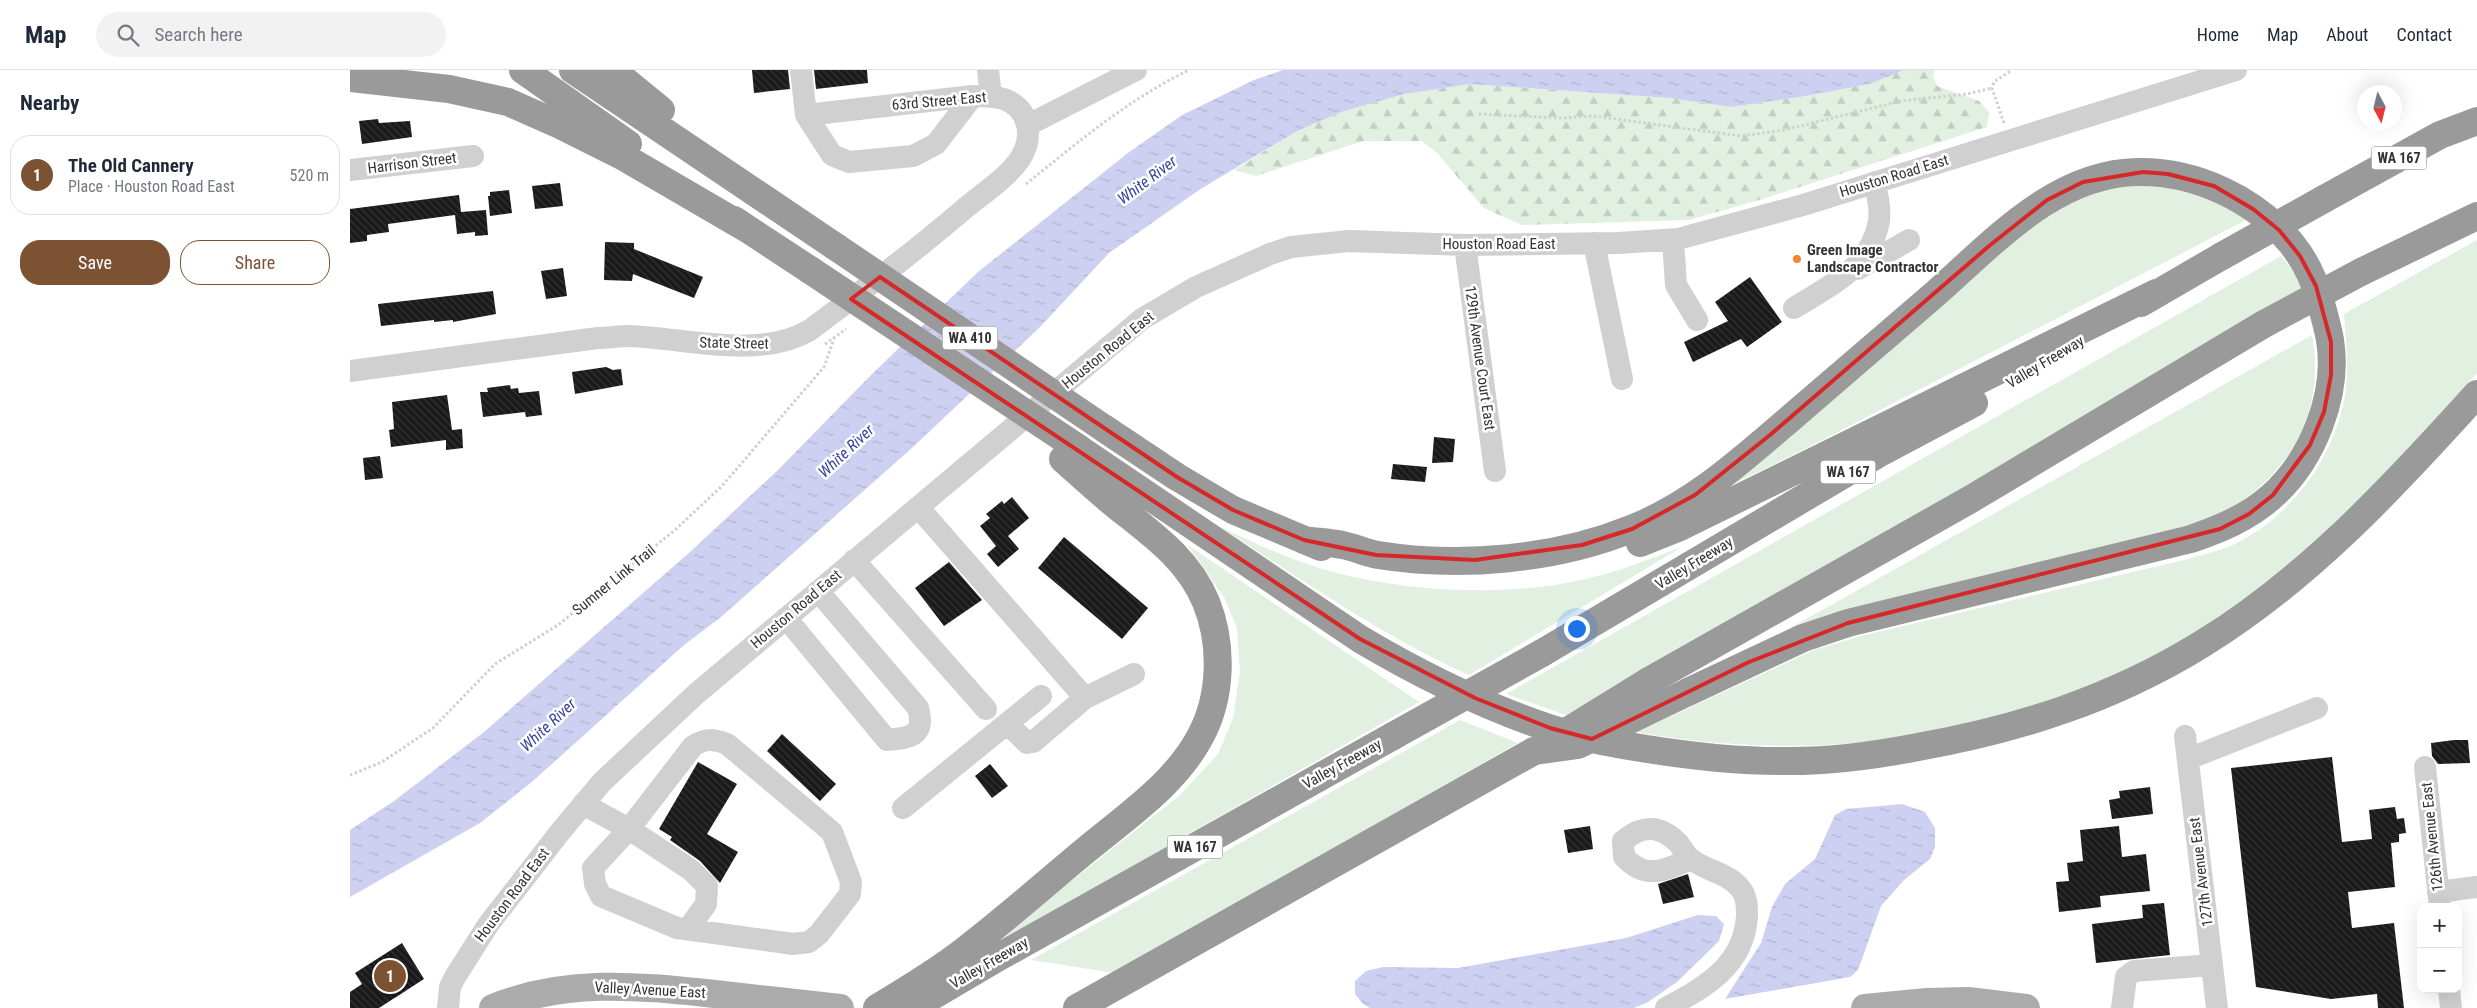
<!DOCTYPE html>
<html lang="en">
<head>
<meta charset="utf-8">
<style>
	:root { --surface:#fff; --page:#f2f2f3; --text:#1f2937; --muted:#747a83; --line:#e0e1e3; --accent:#7d5233 }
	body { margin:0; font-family:"Roboto Condensed",sans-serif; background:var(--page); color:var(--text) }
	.controls { position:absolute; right:15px; bottom:15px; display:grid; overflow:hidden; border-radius:10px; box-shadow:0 5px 20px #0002 }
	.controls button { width:45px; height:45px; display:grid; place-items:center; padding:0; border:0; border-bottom:1px solid var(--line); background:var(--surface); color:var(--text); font:25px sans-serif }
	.compass { position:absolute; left:2007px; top:15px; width:45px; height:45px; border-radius:50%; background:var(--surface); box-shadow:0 5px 20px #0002; rotate:173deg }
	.you { position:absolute; left:1226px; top:558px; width:18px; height:18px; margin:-12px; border:4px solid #fff; border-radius:50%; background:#1a73e8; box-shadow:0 0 0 8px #1a73e833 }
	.badge { display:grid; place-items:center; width:32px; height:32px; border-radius:50%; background:var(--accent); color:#fff; font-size:16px; font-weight:700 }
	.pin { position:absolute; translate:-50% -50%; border:2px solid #fff; box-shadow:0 1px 5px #0006 }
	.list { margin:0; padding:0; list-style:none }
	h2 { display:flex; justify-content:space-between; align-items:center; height:65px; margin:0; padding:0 20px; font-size:21px }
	h2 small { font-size:16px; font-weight:400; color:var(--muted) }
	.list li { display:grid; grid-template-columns:32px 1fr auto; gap:15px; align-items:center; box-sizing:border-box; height:80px; margin:0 10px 10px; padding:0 10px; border:1px solid var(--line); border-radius:20px }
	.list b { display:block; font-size:19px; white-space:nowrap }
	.list p { margin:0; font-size:16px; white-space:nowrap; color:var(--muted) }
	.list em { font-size:16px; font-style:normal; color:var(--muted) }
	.actions { display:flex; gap:10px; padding:15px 20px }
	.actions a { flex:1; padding:11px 0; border:1px solid var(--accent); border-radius:20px; text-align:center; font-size:18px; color:var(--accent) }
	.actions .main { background:var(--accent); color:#fff }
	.icon { flex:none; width:28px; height:28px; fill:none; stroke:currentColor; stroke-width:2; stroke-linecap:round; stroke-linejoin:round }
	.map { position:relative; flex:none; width:2127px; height:938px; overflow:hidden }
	header { display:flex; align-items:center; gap:30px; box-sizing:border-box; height:70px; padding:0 25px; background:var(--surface); border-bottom:1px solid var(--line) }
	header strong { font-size:24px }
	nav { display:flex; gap:28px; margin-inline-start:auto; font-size:18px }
	.search { width:350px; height:45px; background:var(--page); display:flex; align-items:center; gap:12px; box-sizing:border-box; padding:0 18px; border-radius:28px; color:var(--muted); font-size:19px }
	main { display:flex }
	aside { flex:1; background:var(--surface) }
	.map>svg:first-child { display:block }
	.green { fill:#e1f0e1 }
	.forest { fill:url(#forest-firs) }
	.water { fill:url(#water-ripples) }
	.building { fill:url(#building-back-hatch) }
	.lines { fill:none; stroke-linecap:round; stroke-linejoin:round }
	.path { stroke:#d0d0d0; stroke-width:3; stroke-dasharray:2.5 2.5; stroke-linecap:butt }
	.minor { stroke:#d0d0d0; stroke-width:22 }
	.major { stroke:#ababab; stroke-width:28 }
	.highway { stroke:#9a9a9a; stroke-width:28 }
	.highway-bridge { stroke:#9a9a9a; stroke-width:28 }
	.marked { fill:none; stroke:#d62828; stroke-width:4; stroke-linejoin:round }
	.poi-dot { fill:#f0852e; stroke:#fff; stroke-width:2 }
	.labels { text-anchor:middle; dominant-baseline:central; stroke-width:5; stroke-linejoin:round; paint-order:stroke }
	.shield { fill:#fff; stroke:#707070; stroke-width:1 }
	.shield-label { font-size:14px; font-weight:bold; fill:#333 }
	.street-label { font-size:15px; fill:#333; stroke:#fff }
	.poi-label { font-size:15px; font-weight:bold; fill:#333; stroke:#fff; text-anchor:start }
	.water-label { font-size:16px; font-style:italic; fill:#3a429c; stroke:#fff }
</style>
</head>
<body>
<header>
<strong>Map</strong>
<div class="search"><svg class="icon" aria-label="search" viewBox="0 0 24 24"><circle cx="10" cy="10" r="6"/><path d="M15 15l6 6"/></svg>Search here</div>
<nav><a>Home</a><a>Map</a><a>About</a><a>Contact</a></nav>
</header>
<main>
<aside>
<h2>Nearby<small></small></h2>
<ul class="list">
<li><span class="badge">1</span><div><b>The Old Cannery</b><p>Place · Houston Road East</p></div><em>520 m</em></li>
</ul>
<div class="actions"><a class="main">Save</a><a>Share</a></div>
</aside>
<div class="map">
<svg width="2127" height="938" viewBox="0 0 2127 938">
	<defs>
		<pattern id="forest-firs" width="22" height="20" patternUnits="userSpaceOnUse" patternTransform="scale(1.25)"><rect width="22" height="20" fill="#e1f0e1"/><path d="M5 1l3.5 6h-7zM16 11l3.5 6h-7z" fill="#c2cec2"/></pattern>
		<pattern id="water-ripples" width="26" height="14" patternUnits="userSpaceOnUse" patternTransform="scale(1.25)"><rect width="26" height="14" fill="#cdd0f0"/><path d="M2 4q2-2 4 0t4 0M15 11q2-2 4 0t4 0" fill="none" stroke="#b0b3ce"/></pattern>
		<pattern id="building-back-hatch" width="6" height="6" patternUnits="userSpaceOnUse" patternTransform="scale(1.25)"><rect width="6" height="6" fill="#1a1a1a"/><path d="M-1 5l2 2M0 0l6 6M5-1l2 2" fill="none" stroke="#333"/></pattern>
	</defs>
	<rect width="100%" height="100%" fill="#fff"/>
	<path class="green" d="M1805,113L1863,128L1896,150L1459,377L1375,418C1446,363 1514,305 1581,245C1626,204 1675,150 1731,125C1753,115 1781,114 1805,113Z
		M2127,170V303C2067,369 2002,450 1932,505C1914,519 1894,530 1875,542C1858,554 1840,567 1822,577C1664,669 1465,695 1287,662L1464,580L1511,566L1838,489C1853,484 1870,481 1885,474C1941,446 1981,392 1994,331C2000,303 1996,273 1994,244Z
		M1931,186L1948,207L1954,224L1216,645L1156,624Z
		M1962,265C1974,331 1950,387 1897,427C1890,432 1883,439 1875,443C1853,454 1827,459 1803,465C1773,472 1744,479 1714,486C1619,508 1526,532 1433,562Z
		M868,456C895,468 923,482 951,492C1033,521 1147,529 1231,510C1266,503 1299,489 1332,477L1119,605C1030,565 950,508 868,456Z
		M838,475L1069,632L648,873L705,824L830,725L868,684L883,648L890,602L887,558L875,529Z
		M1110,650L1168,673L765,903L681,890Z"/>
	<path class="forest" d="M1554,0H1585L1583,6L1587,16L1629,31L1639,42L1637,57L1409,130L1339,150L1172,155L1134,138L1088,84L1072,71H1013L906,106L884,100L947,61L994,41L1055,24L1120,14L1319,28L1381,37L1450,27L1520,14Z"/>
	<path class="water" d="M933,0H1554L1520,14L1450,27L1381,37L1319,28L1120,14L1055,24L994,41L947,61L849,120L759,183L690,257L562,378L371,547L334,575L183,711L130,753L0,827V760L44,731L134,662L340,482L428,400L521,305L628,202L778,83L832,45L904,10Z
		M1552,734L1575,742L1585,758V777L1580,789L1554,810L1531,836L1508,900L1500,907L1375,929L1411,873L1422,837L1435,814L1465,789L1485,745L1496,739Z
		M1348,845L1366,846L1374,854L1369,871L1327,912L1298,932L1284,938H1020L1013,934L1005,924V911L1016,901L1033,897L1108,898L1276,868Z"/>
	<path class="building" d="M402,0H438L440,19L404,23Z
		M464,0H517L518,13L466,19Z
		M28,49L29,53L60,51L62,67L12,74L9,51Z
		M210,113L213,136L185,139L182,116Z
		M159,120L162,143L140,146L138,126H140V122Z
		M109,125L111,142L136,140L138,165L125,166V162L107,164L105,145L38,154L39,162L17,165V171L0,173V139Z
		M255,172L284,173V179L353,207L344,228L283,204L282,211L254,210Z
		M213,198L217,226L196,229L191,201Z
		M1400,207L1432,252L1397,277L1391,269L1343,292L1334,272L1378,251L1365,232Z
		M143,221L146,244L103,252V250L84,252V250L31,256L28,234Z
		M256,297L263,300L271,299L273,315L225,324L222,302Z
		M160,315L161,319L168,318L169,323L189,321L192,345L176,347L175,342L133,347L130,322H138L137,318Z
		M97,325L102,360L112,359L113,378L96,380V370L41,377L39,360L44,359L42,332Z
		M1084,367L1105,369L1103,392L1082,393Z
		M30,386L33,408L15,410L13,388Z
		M1043,394L1077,397L1075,412L1041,409Z
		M662,427L679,448L658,466L669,479L648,497L637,484L646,476L630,456L640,448L636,444L652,431L654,434Z
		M714,467L798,538L772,569L688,498Z
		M599,492L632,530L594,556L565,518Z
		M432,664L486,714L470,731L417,681Z
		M2104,670H2118L2120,693L2088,694L2082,686L2081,673Z
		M1982,687L1992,772L2022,769L2019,740L2045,737L2047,749L2054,748L2056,763L2049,764V772L2041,773L2045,817L1998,822L2002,858L2044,853L2054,938H2028L2027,924L1981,929L1906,917L1881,698Z
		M348,692L387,714L357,764L388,782L370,813L350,791L320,770L322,767L309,759Z
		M640,694L658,716L642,728L625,706Z
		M1800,717L1803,744L1762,749L1759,730L1770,728L1769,721Z
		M1240,756L1243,779L1218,783L1214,760Z
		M1769,756L1772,787L1796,784L1800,821L1750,826L1751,837L1709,842L1706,812L1719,811L1717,793L1733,791L1730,760Z
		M1338,804L1344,827L1313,834L1308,814Z
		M1814,833L1820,885L1746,893L1742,854L1793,848L1792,835Z
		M52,873L74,909L29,938H0V922L12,914L5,903Z"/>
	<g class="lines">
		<path class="path" d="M1129,44L1212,48L1243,46L1391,66L1434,60L1551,31L1617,24L1642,18
			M1654,53L1642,18L1644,12L1662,0
			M676,114C728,72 779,29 839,0
			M475,274L496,259
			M0,705L32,692L83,658L145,594L208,555L325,460L372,416L474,297L484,269"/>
		<path class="minor" d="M451,0L456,45L482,85L499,92L563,86L586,74L623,26
			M638,0L641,27
			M678,55L786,0
			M0,100L123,86
			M1323,170L1326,215L1347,250
			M1244,173L1272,309
			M1115,175L1145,401
			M1508,199L1559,170
			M1444,238C1481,215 1521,197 1529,151C1531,138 1527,125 1525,112
			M0,301L248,268C258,268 269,266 279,266C336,268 410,290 460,260C512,221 564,182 613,140C632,124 656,109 670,89C684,67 680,39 654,29C644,26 634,26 623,26L456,45
			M568,437L735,628
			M504,490L636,639
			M436,548L537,670C560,668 576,666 568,638L468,521
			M658,654L677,673L683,672L735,628L784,604
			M1835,666L1867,938
			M1838,689L1967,638
			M2075,697L2090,837
			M233,734L279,759L343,676C356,668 363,669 377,674L482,762L501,812L500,824L469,864L459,872L443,874L327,858L251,826L245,814L243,798L279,759L341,800L357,816L356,834L338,859
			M553,738L691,626
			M2088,822L2127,817
			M2099,919L2101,938
			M98,938L100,917L105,907L138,855L210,762L252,712L346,624L792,249L846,217L920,184L941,177L999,171L1115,175L1269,173L1328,169L1453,135L1886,0
			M1316,938C1355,917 1394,896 1397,846C1397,836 1397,826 1390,818C1376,802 1356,801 1341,789C1336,786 1333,779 1329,774C1311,755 1293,754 1273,771L1274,787C1297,811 1314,800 1341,789
			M1772,938L1776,907L1784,901L1862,895"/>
		<path class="major" d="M143,938C217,908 287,916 365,924C407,929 448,933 490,938
			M1515,938L1577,932L1618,931L1676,938"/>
		<path class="highway" d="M173,0L278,74
			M223,0L486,177
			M262,0L311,40
			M0,8L99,19L158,32L210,55L272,86L399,160
			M1974,129L2090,65L2127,51
			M384,150L460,200
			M2011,202L2127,146
			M1791,233L1872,186
			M755,359L827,407L883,440L971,477
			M728,378L1010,569C1069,604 1133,636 1199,658C1230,668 1265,674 1297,679C1341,686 1385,691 1430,691C1476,692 1522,686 1568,677C1669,659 1763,629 1852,574C1958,509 2044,416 2127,324
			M954,470C967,472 979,472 992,475C1004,477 1016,483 1028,485C1110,498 1204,490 1281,459C1343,435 1393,389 1442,347C1490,306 1538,265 1585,224C1644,172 1705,103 1788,102C1845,101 1905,129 1941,173C1955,190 1965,212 1971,233C1974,245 1978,258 1980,270C1989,325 1962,391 1921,427C1897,448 1870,459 1841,469L1498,553L1453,568L1338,622
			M1290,473L1330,457L1806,223
			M1192,583L1528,384L1624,333
			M1299,611L1621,429L1914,254
			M527,938C557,920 587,902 614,881C656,849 696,813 736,780C777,746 825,714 850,667C872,627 873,574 856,532C838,489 803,465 768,437C749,422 731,405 713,389
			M562,938L647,888L1043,666
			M727,938L1184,681"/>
		<path class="highway-bridge" d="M486,177L755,359
			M1872,186L1974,129
			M460,200L728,378
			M1914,254L2011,202
			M1043,666L1192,583
			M1200,672L1299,611
			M1184,681L1228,675L1338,622"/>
	</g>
	<path class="marked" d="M1793,102L1818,104L1864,116L1903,139L1929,160L1950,186L1966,216L1981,272V305L1974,342L1960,375L1923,425L1899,444L1870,459L1498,553L1399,592L1242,669L1200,658L1125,628L1010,569L501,229L530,207L827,407L883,440L954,470L1026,485L1125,490L1232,475L1282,459L1345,425L1420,365L1639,176L1697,130L1733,112Z"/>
	<circle class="poi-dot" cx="1447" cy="189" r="5"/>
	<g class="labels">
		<g class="shield">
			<rect x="2021.5" y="76.5" width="55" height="23" rx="4"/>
			<rect x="592.5" y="256.5" width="55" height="23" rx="4"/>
			<rect x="1470.5" y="390.5" width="55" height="23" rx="4"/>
			<rect x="817.5" y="765.5" width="55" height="23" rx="4"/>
		</g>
		<g class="shield-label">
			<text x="2049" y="88">WA 167</text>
			<text x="620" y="268">WA 410</text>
			<text x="1498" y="402">WA 167</text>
			<text x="845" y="777">WA 167</text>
		</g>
		<g class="street-label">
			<text transform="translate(589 31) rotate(-5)">63rd Street East</text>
			<text transform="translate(62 93) rotate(-7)">Harrison Street</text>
			<text transform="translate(1544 106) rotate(-17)">Houston Road East</text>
			<text x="1149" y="174">Houston Road East</text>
			<text transform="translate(384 273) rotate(1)">State Street</text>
			<text transform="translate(758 280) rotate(-39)">Houston Road East</text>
			<text transform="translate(1130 288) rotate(82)">129th Avenue Court East</text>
			<text transform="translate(1695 292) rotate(-31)">Valley Freeway</text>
			<text transform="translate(1344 493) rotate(-31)">Valley Freeway</text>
			<text transform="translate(264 510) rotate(-39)">Sumner Link Trail</text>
			<text transform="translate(446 539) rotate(-40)">Houston Road East</text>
			<text transform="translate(992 694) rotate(-29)">Valley Freeway</text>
			<text transform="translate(2082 767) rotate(-96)">126th Avenue East</text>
			<text transform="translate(1851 802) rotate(-97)">127th Avenue East</text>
			<text transform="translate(162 825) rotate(-53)">Houston Road East</text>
			<text transform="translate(639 893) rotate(-30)">Valley Freeway</text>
			<text transform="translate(300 920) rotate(3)">Valley Avenue East</text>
		</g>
		<g class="poi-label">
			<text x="1457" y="180">Green Image<tspan x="1457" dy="17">Landscape Contractor</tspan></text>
		</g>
		<g class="water-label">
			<text transform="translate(797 110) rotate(-37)">White River</text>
			<text transform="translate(496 381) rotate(-43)">White River</text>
			<text transform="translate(198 655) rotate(-43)">White River</text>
		</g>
	</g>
</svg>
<div class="controls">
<button>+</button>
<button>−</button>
</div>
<svg class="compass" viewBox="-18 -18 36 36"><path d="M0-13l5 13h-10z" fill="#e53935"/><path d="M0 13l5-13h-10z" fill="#747a83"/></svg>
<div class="you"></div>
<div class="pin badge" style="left:40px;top:906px">1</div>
</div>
</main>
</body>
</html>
